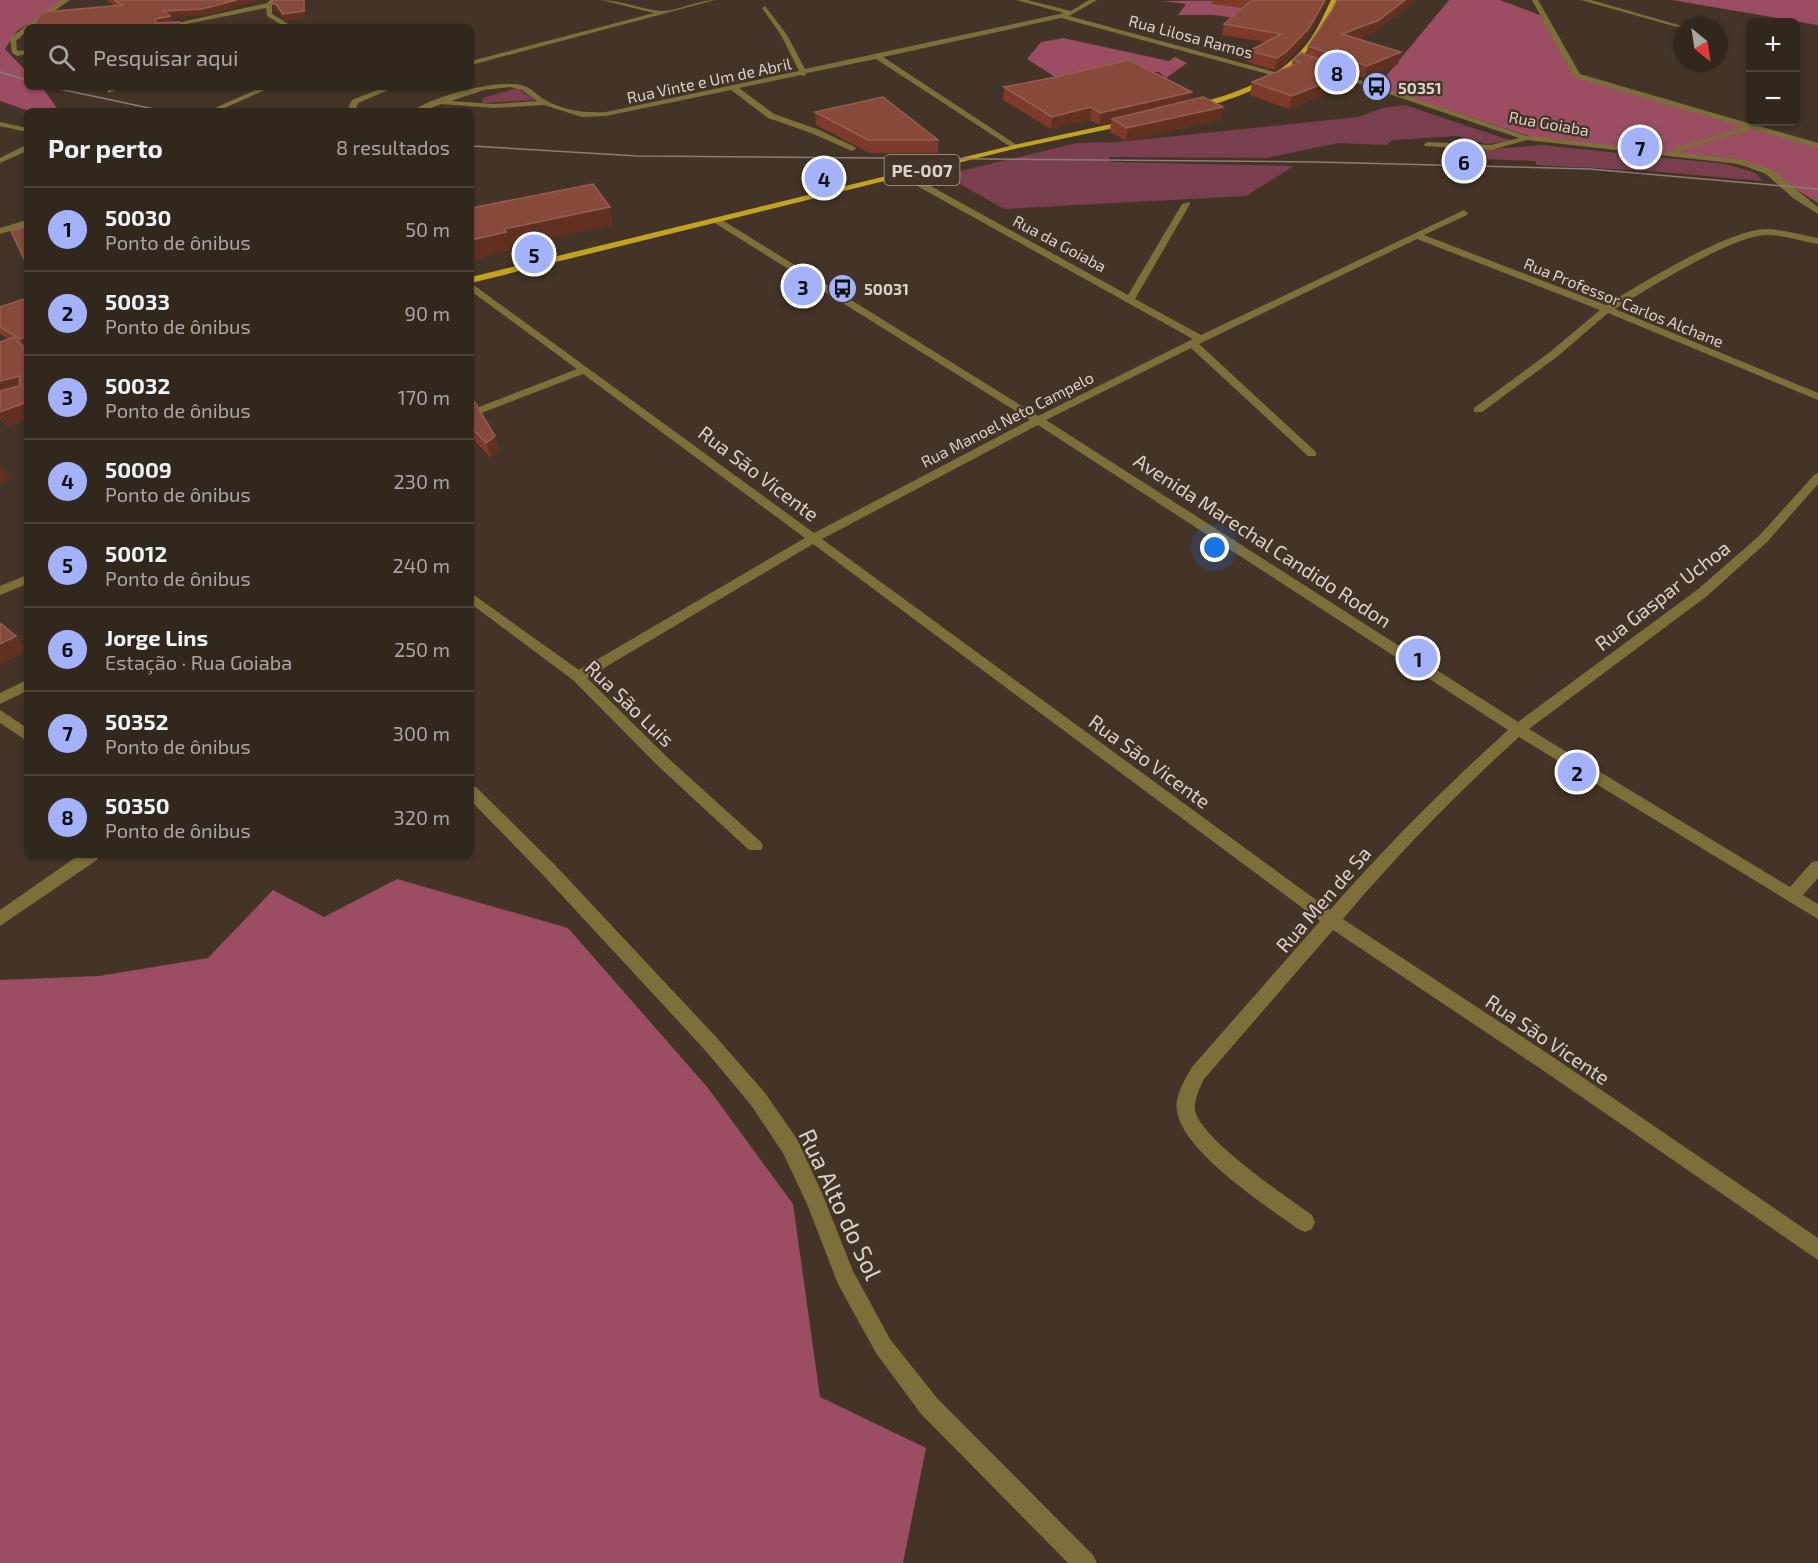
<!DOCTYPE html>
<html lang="pt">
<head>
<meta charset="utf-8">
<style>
	:root { --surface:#32271d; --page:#3d332a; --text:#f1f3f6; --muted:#a8a5a4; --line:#4d443b; --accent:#a4b2fc }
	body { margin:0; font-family:"Exo 2",sans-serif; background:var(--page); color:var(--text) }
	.controls { position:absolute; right:18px; top:18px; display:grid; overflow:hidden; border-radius:9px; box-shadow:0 2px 4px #0004 }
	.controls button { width:54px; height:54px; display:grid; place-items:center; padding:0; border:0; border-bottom:2px solid var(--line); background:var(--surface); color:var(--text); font:30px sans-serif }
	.compass { position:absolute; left:1674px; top:18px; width:54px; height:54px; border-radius:50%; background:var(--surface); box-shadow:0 2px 4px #0004; rotate:150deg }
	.you { position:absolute; left:1215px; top:548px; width:21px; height:21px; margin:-15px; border:4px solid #fff; border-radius:50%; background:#1a73e8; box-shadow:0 0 0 9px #1a73e833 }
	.badge { display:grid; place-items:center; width:39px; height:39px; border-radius:50%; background:var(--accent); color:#111; font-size:20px; font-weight:700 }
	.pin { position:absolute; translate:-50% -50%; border:3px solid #fff; box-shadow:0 2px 6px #0006 }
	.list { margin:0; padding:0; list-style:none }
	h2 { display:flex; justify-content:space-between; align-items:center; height:78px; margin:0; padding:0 24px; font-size:26px }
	h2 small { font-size:20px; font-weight:400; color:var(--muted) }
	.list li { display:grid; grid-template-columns:39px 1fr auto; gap:18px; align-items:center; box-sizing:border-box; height:84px; padding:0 24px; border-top:2px solid var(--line) }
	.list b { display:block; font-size:22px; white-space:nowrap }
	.list p { margin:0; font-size:20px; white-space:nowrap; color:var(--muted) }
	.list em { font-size:20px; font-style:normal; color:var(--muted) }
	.icon { flex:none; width:33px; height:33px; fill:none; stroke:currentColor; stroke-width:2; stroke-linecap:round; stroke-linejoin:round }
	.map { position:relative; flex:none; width:1818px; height:1563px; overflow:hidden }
	.search { position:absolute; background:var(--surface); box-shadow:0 2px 4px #0004; left:24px; top:24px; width:450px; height:66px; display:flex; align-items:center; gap:15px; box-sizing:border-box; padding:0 21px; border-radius:9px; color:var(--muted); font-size:22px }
	.panel { position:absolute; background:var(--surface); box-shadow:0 2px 4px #0004; left:24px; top:108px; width:450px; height:750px; border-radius:9px }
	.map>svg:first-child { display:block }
	.green { fill:#7a3f4e }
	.forest { fill:#9b4d62 }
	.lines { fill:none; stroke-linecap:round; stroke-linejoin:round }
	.minor { fill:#7d6f3a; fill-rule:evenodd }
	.major { fill:#c2a320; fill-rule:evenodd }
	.tram { stroke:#8a7e73; stroke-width:1.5 }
	.wall { fill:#7d3929 }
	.shaded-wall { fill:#623021 }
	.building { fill:#874a3a; stroke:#945f51; stroke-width:1.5 }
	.labels { text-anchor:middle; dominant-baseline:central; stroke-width:4.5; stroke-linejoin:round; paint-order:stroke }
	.far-street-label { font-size:16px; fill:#dad1c9; stroke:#433427 }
	.far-poi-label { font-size:16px; font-weight:bold; fill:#dad1c9; stroke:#433427; text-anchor:start }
	.shield { fill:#433427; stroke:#ada298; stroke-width:1.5 }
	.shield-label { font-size:18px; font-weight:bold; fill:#dad1c9 }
	.street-label { font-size:20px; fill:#dad1c9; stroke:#433427 }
	.near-street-label { font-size:24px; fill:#dad1c9; stroke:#433427 }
</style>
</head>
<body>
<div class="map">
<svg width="1818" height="1563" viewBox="0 0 1818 1563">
	<rect width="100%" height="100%" fill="#433427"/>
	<path class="green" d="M517,88L535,100L482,103L483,98Z
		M1405,105L1512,141L1486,144L1457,136L1393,140L1386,145L1338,143L1267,158L1109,157V162L1294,166L1246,196L1004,209L944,175L1077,143L1118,142L1358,117L1383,108Z
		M1541,145L1726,164L1756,173L1762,181L1651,171L1537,165L1535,161L1458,158L1456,152Z"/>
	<path class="forest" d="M0,0H63L17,31L5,49L27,72V87H42L59,111H29L0,101Z
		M1317,0L1303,29L1214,15H1178L1186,4L1161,1Z
		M1449,0H1500L1545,17L1577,75L1818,144V203L1769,172L1704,156L1541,140L1377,87Z
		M1672,0H1818V26L1817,25Z
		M1063,38L1169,61L1175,57L1187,63L1166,78L1159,72H1128L1058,79L1027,59L1041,42Z
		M397,879L568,928L708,1088L793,1204L820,1397L926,1448L903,1563H0V980L99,976L208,958L273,890L324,917Z"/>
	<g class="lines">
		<path class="minor" d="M62,0H70L31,27H27V31L16,41L17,51L27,50V54L17,56L12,53L10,39L36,17Z
			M270,0H276L272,5V14L293,27H285L267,16L266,8L172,27H159L267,3Z
			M601,0C621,0 640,9 661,11C676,12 697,0 715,0L471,65V61L654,13Z
			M1016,0H1027L1071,11L1089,0H1097L1069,16L1282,74L1275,76L1061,18L883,57L1017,145L1018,147L1014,149L876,59L807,73L804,76L801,75L739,88L774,114L817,129L855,147L856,149L852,151L811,133L768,118L731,90L606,116L582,117L544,105L494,108L441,104L423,111H412C432,97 501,77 524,86C533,89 539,97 547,101C566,111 586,113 606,112L799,71L781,35L762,8L765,6L787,35L805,69L1064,13ZM510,87L522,90L537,101L494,104L451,101L484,90Z
			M1532,0H1538L1580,74L1751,124L1765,122L1759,126L1818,143V148L1752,129L1674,152V148L1744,127L1574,77Z
			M1581,0H1591L1682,26L1677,27Z
			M1330,70L1527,136L1743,160L1772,170L1818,207V214L1793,198L1766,174L1739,164L1527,140L1491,150L1425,146L1424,144L1428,142L1491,145L1519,138L1330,74Z
			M114,87H125L108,93V89Z
			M262,87H272L218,111H208Z
			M385,87H395L358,103L355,111H347L352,100Z
			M0,122L27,128V132L0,126Z
			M24,146H27V151L0,163V158Z
			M901,173H907L1128,295L1182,204L1189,202L1190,204L1135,299L1201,335L1464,210L1468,213L1467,215L1424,235L1606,305C1641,284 1730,228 1768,229C1784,230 1802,235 1818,238V244C1802,241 1784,235 1768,235C1734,234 1646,290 1615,309L1818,393V400L1608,313L1558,356L1482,412H1474V408L1550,352L1600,310L1417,239L1199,344L1316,452V456H1308L1191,348L1046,420L1518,722L1697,590L1759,536L1814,475L1818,473V484L1767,542L1707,596L1529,729L1790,887L1812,862L1818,861V878L1803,895L1818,904V919L1519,737C1456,794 1398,854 1343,919L1553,1057L1818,1238V1260L1541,1069L1333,930L1204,1079C1200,1088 1194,1099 1195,1110C1199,1138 1287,1197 1312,1215L1315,1222L1312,1229L1305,1232L1298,1229C1265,1205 1183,1152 1177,1111C1174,1096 1185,1080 1192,1067L1320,921L813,544L587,678L668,758L761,842L763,846L761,850H749L658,766L573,680L471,604V593L579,670L805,538L583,374L471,417V410L577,369L471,291V283L814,533L1030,420L713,222V218H719L1038,416L1193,339L901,177ZM1038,425L1508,730C1445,787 1386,846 1330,910L822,539Z
			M27,220V226L0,234V228Z
			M27,575V584L0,595V586Z
			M27,680V691L0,704V693Z
			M0,710L27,728V741L0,723Z
			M471,785L476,787L555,865L717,1038L765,1093L797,1139L822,1193L853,1271L890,1339L937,1398L1093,1555L1097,1563H1068L921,1414L876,1353L838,1284L807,1204L783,1153L751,1105L705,1050L543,875L471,801Z
			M79,855H99L97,860L0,926V910Z"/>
		<path class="major" d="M1331,0H1337C1312,55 1290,77 1233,98C1220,102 1205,109 1192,109V105C1234,94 1282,79 1309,41C1318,29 1324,14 1331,0Z
			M1130,120H1133V124L1014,149L471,283V277L1014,145Z"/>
		<path class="tram" d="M0,72L27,80
			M50,87L163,111
			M471,146L637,156L1316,162L1590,169L1818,189"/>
	</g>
	<path class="wall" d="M106,0H261L205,15L171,17L173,22L116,6Z
		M273,0L306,17L285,20L278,10H274Z
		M1213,0H1328L1306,39L1284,64L1275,70L1247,62L1249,51L1264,42L1222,35L1224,24L1242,8L1212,4Z
		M1337,0H1416L1376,31L1357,39L1398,64L1364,78L1354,74L1351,83L1289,109L1250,95L1252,82L1291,67L1293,60L1306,55L1308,46L1331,12Z
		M1004,87L1191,100L1223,107L1221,120L1126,141L1110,132L1111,122L1099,125L1090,120L1051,129L1003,100Z
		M815,112L938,140V153H869L816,125Z
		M27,298V419L7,427L0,419V342L8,339L0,334V307Z
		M471,399L500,451L491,458L471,437Z"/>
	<path class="shaded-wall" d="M237,0H261L205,15L171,17L173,22L155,23L156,19L164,11Z
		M304,0H305L306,17L285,20L283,14Z
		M1325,0H1328L1306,39L1284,64L1275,70L1277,58Z
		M1405,0H1416L1376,31L1339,45L1342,34Z
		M272,4H276L278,10H274Z
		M1401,52L1398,64L1364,78L1367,66Z
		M1355,71L1351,83L1289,109L1292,96Z
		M1192,92L1190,104L1112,119L1111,122L1099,125L1100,113Z
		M1091,107L1090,120L1051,129L1052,117Z
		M1223,107L1221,120L1126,141L1127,128Z
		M610,207L613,225L510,247L511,250L471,260V240L504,229Z
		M27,336V350L20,339Z
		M20,376L27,387L0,397V381Z
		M27,402V419L7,427L0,417V412Z
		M495,436L500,451L491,458L486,443Z
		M0,466H1L11,479L0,484Z
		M16,636L27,650V651L0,665V644Z"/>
	<path class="building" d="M114,0H237L202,9L164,11L170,16L156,19L155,23L179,22L185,26L182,27H34L39,16L45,12L123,5Z
		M273,0H304V11L283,14L276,4H272Z
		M1252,0H1325L1309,28L1286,52L1277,58L1249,51L1281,34L1224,24Z
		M1337,0H1405L1379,20L1342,34L1401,52L1367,66L1308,46L1331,12Z
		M1301,53L1355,71L1292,96L1252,82L1301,62L1293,60Z
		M1129,60L1192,92L1100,113L1091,107L1052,117L1004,87L1051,78Z
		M883,97L938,140H868L815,112Z
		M1203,97L1223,107L1127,128L1112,119Z
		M593,184L610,207L504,229L506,232L471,240V208Z
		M27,227V265L11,231Z
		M27,298V336L20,339L0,327V307Z
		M14,337L27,351V402L0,412V391L19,386L20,376L0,381V342Z
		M474,401L495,436L486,443L471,427V402Z
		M0,623L16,636L0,644Z"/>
	<defs>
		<symbol id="bus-disc" viewBox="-11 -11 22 22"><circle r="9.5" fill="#a4b2fc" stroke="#433427"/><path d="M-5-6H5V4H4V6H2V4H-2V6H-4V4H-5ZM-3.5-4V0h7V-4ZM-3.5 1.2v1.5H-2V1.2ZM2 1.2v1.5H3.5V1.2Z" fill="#111"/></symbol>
	</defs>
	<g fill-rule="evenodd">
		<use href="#bus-disc" x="1360" y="70" width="33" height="33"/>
		<use href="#bus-disc" x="826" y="272" width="33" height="33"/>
	</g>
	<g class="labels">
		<g class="far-street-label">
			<text transform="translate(1191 36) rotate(15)">Rua Lilosa Ramos</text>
			<text transform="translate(709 80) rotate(-12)">Rua Vinte e Um de Abril</text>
			<text transform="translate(1549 123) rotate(10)">Rua Goiaba</text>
			<text transform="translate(1060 243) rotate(28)">Rua da Goiaba</text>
			<text transform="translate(1624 302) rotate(22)">Rua Professor Carlos Alchane</text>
			<text transform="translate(1007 419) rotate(-27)">Rua Manoel Neto Campelo</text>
		</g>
		<g class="far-poi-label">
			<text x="1398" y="87">50351</text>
			<text x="864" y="288">50031</text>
		</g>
		<rect class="shield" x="884.5" y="155" width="75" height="30" rx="4.5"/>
		<g class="shield-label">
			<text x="922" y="170">PE-007</text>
		</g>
		<g class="street-label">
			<text transform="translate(759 473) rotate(37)">Rua São Vicente</text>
			<text transform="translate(1263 540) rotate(33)">Avenida Marechal Candido Rodon</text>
			<text transform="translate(1662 595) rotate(-38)">Rua Gaspar Uchoa</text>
			<text transform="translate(630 703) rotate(44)">Rua São Luis</text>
			<text transform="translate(1150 761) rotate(36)">Rua São Vicente</text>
			<text transform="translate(1323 899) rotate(-49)">Rua Men de Sa</text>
			<text transform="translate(1548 1039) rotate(34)">Rua São Vicente</text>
		</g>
		<g class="near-street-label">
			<text transform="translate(841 1204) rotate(65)">Rua Alto do Sol</text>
		</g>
	</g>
</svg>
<div class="controls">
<button>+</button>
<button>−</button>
</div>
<svg class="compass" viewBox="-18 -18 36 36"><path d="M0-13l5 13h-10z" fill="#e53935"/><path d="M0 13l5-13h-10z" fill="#a8a5a4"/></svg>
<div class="you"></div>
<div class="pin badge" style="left:1418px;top:658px">1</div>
<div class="pin badge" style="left:1577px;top:772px">2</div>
<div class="pin badge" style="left:803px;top:286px">3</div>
<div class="pin badge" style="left:824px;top:178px">4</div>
<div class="pin badge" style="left:534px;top:254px">5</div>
<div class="pin badge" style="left:1464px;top:161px">6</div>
<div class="pin badge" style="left:1640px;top:147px">7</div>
<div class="pin badge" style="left:1337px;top:72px">8</div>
<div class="search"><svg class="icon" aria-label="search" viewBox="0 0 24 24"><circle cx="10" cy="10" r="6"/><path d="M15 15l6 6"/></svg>Pesquisar aqui</div>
<section class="panel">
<h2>Por perto<small>8 resultados</small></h2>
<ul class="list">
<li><span class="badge">1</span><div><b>50030</b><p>Ponto de ônibus</p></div><em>50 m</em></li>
<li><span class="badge">2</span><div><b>50033</b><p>Ponto de ônibus</p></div><em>90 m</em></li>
<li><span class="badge">3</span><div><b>50032</b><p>Ponto de ônibus</p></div><em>170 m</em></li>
<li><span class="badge">4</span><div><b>50009</b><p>Ponto de ônibus</p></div><em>230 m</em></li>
<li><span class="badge">5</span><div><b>50012</b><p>Ponto de ônibus</p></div><em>240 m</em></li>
<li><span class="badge">6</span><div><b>Jorge Lins</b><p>Estação · Rua Goiaba</p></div><em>250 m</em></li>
<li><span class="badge">7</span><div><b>50352</b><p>Ponto de ônibus</p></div><em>300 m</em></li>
<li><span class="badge">8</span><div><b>50350</b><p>Ponto de ônibus</p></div><em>320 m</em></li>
</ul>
</section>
</div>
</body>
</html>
